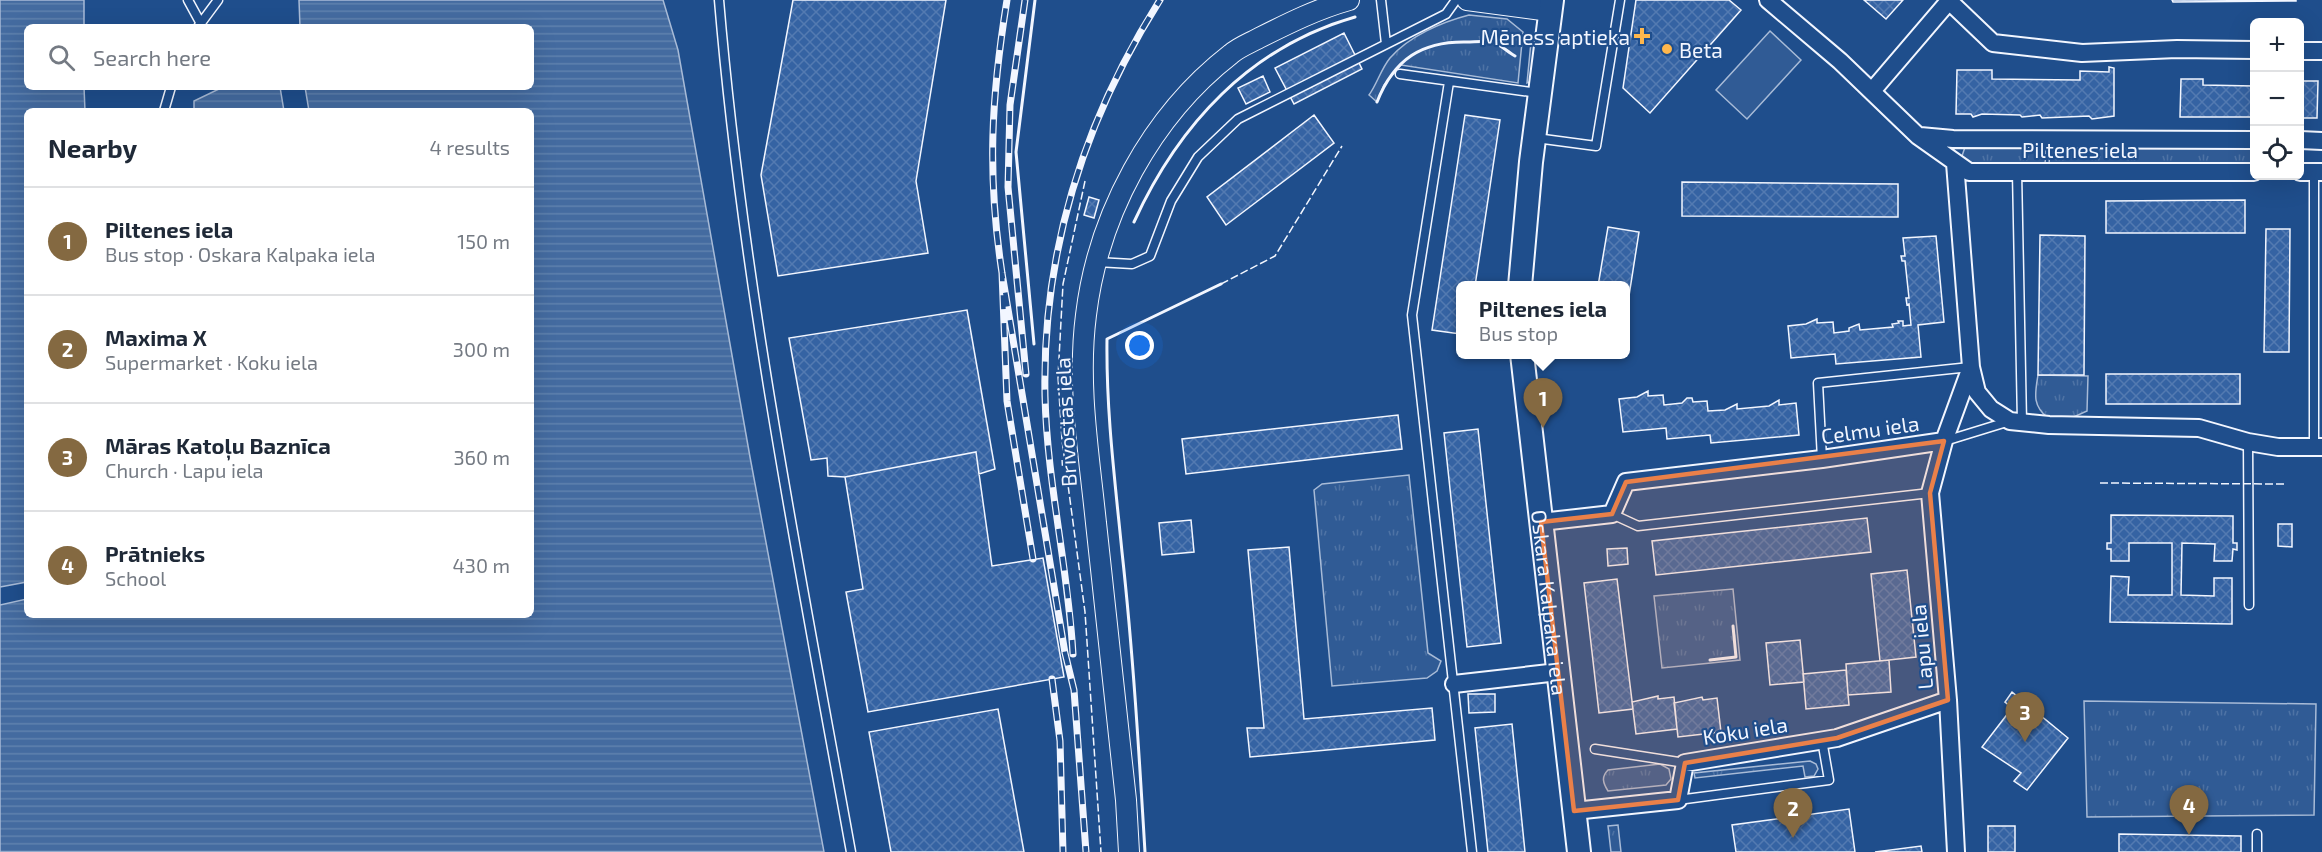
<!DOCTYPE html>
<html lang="en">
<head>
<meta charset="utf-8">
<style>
	:root { --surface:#fff; --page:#f6f6f7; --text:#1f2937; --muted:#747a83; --line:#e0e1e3; --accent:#846941 }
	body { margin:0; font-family:"Exo 2",sans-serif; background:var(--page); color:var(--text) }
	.controls { position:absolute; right:18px; top:18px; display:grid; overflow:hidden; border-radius:9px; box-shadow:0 6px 24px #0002 }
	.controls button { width:54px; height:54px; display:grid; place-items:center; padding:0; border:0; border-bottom:2px solid var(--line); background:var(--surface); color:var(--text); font:30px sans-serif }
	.you { position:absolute; left:1140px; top:346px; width:21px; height:21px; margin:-15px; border:4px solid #fff; border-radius:50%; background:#1a73e8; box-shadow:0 0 0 9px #1a73e833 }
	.badge { display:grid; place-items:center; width:39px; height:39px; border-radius:50%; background:var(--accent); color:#fff; font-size:20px; font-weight:700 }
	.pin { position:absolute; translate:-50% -50px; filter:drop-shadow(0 2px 3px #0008) }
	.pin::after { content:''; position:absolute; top:32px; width:21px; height:18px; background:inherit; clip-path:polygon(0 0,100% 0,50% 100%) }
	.popup { position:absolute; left:1456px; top:281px; width:174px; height:78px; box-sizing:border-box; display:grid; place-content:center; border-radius:9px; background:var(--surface); filter:drop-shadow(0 2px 4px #0005); font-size:20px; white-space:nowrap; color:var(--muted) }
	.popup b { font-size:22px; color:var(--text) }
	.popup::after { content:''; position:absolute; left:50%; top:100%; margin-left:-12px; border:12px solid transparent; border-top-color:var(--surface) }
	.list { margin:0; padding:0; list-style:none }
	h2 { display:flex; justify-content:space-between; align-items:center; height:78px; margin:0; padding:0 24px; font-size:26px }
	h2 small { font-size:20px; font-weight:400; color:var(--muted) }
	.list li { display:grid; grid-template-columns:39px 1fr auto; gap:18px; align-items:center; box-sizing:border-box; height:108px; padding:0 24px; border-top:2px solid var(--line) }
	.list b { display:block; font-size:22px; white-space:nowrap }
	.list p { margin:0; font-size:20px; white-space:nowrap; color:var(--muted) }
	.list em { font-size:20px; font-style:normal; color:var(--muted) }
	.icon { flex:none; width:33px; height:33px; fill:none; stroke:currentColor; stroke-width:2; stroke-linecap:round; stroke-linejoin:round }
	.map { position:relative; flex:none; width:2322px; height:852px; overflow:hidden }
	.search { position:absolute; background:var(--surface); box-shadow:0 6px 24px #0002; left:24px; top:24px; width:510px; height:66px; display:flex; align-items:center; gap:15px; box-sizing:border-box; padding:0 21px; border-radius:9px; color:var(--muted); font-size:22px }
	.panel { position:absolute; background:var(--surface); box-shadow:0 6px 24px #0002; left:24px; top:108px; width:510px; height:510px; border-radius:9px }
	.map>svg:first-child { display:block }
	.grass { fill:url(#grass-tufts); stroke:#a8bbd7; stroke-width:1.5 }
	.garden { fill:#305b95; stroke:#a8bbd7; stroke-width:1.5 }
	.water { fill:url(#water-rules); stroke:#a8bbd7; stroke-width:1.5 }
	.pier { fill:#1f4e8c; stroke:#a8bbd7; stroke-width:1.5 }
	.building { fill:url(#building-cross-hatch); stroke:#f2f6ff; stroke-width:1.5 }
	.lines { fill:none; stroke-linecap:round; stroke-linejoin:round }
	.service-casing { stroke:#f2f6ff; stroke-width:11 }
	.minor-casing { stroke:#f2f6ff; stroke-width:20 }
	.tertiary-casing { stroke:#f2f6ff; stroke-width:22 }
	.secondary-casing { stroke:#f2f6ff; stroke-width:26 }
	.service { stroke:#1f4e8c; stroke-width:8 }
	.minor { stroke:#1f4e8c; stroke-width:16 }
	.tertiary { stroke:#1f4e8c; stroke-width:20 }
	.secondary { stroke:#1f4e8c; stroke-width:22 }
	.rail-casing { stroke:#f2f6ff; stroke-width:7 }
	.rail { stroke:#1f4e8c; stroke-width:4.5; stroke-dasharray:14; stroke-linecap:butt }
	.fence { stroke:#f2f6ff; stroke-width:1.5; stroke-dasharray:8 3; stroke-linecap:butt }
	.wall { stroke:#f2f6ff; stroke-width:3 }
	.marked { fill:#ea8049; fill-opacity:0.2; stroke:#ea8049; stroke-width:4.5; stroke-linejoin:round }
	.poi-dot { fill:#ffb74d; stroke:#1f4e8c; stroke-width:2 }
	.labels { text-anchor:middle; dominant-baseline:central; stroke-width:4.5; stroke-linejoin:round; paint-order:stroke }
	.poi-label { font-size:21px; fill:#f2f6ff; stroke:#1f4e8c; text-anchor:end }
	.street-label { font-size:21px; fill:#f2f6ff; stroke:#1f4e8c }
</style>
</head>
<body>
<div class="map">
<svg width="2322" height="852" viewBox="0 0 2322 852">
	<defs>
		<pattern id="grass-tufts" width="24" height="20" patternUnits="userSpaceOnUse" patternTransform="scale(1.5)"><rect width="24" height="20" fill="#305b95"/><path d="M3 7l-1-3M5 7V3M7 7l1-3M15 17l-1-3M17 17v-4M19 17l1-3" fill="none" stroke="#4e73a5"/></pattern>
		<pattern id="water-rules" width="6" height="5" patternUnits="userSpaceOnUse" patternTransform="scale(1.5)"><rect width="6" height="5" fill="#446ba0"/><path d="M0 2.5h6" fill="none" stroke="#5f81ae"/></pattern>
		<pattern id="building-cross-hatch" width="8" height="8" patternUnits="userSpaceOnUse" patternTransform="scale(1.5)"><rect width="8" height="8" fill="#3563a3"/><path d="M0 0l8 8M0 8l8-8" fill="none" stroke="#537ab1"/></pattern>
	</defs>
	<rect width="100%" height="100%" fill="#1f4e8c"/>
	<path class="grass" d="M1469,15L1507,19L1523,32L1518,83L1401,65L1384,85L1377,102L1369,95C1377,84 1381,69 1390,58C1409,36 1442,22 1469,15Z
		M1531,42L1537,49L1535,80L1527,83Z
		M2046,145L2045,166L1969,165L1962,156L1965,147Z
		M2050,145L2254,147V166H2049Z
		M2038,375L2088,376L2087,411L2067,420L2048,418C2032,405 2035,394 2038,375Z
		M1409,475L1428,653L1441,661L1437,671L1427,678L1332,686L1314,490L1322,484Z
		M1733,589L1740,660L1662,668L1654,596Z
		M2084,701L2316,704L2314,815L2087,817Z
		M1810,761L1816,764L1818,769L1814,776L1805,777L1803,766L1695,778L1694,773Z
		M1660,764L1669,769L1671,779L1666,785L1608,791C1603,783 1601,777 1608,770Z
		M1618,825L1621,852H1611L1608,826Z"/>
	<path class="garden" d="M1770,31L1801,60L1747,119L1716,90Z"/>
	<path class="water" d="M0,0H84V27H27V87H84L85,111H27V615H531V111H194V101L223,87H531V27H300L299,0H663L678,50L750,457L824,852H0Z"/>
	<path class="pier" d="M280,87H305L309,111H284Z
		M27,582V599L0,605V587Z"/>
	<path class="building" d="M793,0H946L916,181L928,253L778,276L761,175Z
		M1636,0H1729L1741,10L1650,113L1623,88Z
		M1864,0H1903L1886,19Z
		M2172,0H2296V1L2173,2Z
		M1344,33L1362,69L1294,104L1275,68Z
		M2109,67L2114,68V116L2092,119L2089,116L2042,118L2040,115L2022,117L2020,115L1982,114L1973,117L1971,114H1956L1957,70H1992V79L2080,80V71L2109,72Z
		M1263,76L1270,92L1246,104L1238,88Z
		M2181,79H2203V85L2254,86V117H2180Z
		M2300,81H2318L2317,118H2300Z
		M1314,115L1334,143L1226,225L1207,197Z
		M1465,115L1500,120L1475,286H1460V334L1432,330Z
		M1682,182L1898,184V217L1682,216Z
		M1089,197L1099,200L1094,218L1084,215Z
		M2245,200V233H2106V201Z
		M1608,227L1639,232L1626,315V286H1598Z
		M2266,229H2290L2289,352H2264Z
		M2040,235L2085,236L2084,375H2038Z
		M1936,236L1944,322L1918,325L1921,357L1836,364L1835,354L1791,358L1788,326L1806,324L1817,319V323L1833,322L1834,333L1849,331V328L1859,324L1860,330L1893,327L1892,324L1899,323L1898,321H1903V326L1911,325L1909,304L1907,305L1906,298H1909L1905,261H1902L1901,256H1905L1903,238Z
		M967,310L995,469L979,474L976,452L845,477L828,476L827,458L811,460L789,338Z
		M2106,374H2240V404H2106Z
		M1648,391V396L1663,395L1664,405L1682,403L1687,398H1692L1693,402L1707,401L1708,411L1725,410L1737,404V409L1769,406L1779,400V405L1796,403L1799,435L1711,443L1710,435L1667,439L1666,428L1623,432L1619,399L1637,397Z
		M1398,415L1402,449L1186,474L1182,439Z
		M1478,429L1501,643L1467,647L1444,433Z
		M976,452L992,566L1043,558L1064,677L868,712L846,592L863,589L845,477Z
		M2111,515L2233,516V543H2237V550L2233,549L2232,561H2214L2215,544L2182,543L2181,595L2214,596V578H2232V624L2110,622L2111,576L2129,577L2128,595H2172V543H2129V561H2111V549H2107V543H2111Z
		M1867,518L1871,552L1656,575L1652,541Z
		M1191,520L1194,552L1162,555L1159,523Z
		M2278,524H2292V547L2278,546Z
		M1289,547L1304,719L1432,708L1435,740L1250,757L1247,728H1264L1248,550Z
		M1627,548L1628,564L1608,566L1607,549Z
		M1907,570L1916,657L1880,661L1871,574Z
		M1617,579L1633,709L1599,713L1584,583Z
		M1800,640L1804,682L1770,685L1766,643Z
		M1889,660L1891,692L1848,695L1846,664Z
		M1846,670L1849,705L1806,709L1803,674Z
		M2012,692L2068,738L2027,790L2014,781L2021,773L1982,747L2012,708L2005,702Z
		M1468,694H1495V712L1469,713Z
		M1658,696V699L1674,697L1677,729L1636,734L1632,702Z
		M1702,697L1703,700L1717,698L1721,732L1678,737L1674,703Z
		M998,709L1024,852H891L869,732Z
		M1512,724L1525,852H1488L1475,728Z
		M1849,809L1855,852H1736L1732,825Z
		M1988,826H2015V852H1988Z
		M2119,834L2241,836V852H2119Z
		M1921,846L1922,852H1875Z"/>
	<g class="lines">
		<defs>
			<path id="service" d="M188,0L200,22
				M719,0C743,286 800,570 851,852
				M1381,0L1386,44
				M198,27L218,0
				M1400,74L1538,93
				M1449,82L1412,315L1472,852
				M164,111L171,87
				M1536,138L1596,146L1620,0
				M2017,172L2022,422
				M1097,262L1132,264L1150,256L1171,201L1198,157L1238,119L1446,14L1456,0
				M1945,441L2010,421
				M2248,442L2249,605
				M2314,448V172
				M1822,459L1818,383L1970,367
				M1612,514L1638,526L1930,493
				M1595,749L1685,763
				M1678,800L1829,780L1822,740
				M2257,852V834"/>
			<path id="minor" d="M1768,0L1840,61L1918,136L1969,172H2254
				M1948,0L1993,43L2082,53L2177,49L2254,50
				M2300,51H2322
				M1872,91L1949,1
				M1920,136L1953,139L2254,140
				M2300,140L2322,141
				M1955,163L1971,367L1977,392L1991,409L2010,421L2049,425L2199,428L2248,442L2278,447H2322
				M2300,172H2322
				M1541,522L1612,514L1626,482L1822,459L1944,441
				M1454,684L1558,672
				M1574,811L1678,800L1685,763L1837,738L1948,700
				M1956,852L1948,700L1930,493L1944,441L1971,367"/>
			<path id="tertiary" d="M1467,0L1550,11
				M1129,852L1126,800C1116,707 1106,615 1096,523C1089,454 1077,384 1086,315C1098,215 1151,116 1231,54C1239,47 1250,43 1259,38C1289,23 1317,9 1349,0"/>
			<g id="secondary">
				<path d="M1520,286L1531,162L1552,0"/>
				<path id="s1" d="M1522,354L1579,852"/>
			</g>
		</defs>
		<use href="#service" class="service-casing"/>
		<use href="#minor" class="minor-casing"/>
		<use href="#tertiary" class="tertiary-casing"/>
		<use href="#secondary" class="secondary-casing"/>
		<use href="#service" class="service"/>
		<use href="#minor" class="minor"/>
		<use href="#tertiary" class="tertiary"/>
		<use href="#secondary" class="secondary"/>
		<defs>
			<path id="rail" d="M1025,0L1010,105L1008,187L1026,374
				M1002,273C987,174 991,99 1007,0
				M1033,559L1007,401L1002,273L1065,653L1074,690L1086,852
				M1073,654C1068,567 1047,482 1045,396C1042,252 1084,120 1160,0
				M1052,679L1060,741L1063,852"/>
		</defs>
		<use href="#rail" class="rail-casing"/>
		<use href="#rail" class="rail"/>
		<path class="fence" d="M1085,181L1063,284L1058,377L1062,440L1085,612L1101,852
			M1221,284L1275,256L1342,146
			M2100,483L2284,484"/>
		<path class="wall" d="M1377,102C1394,59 1422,41 1467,42C1475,42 1487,40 1495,43C1502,46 1508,52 1515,56
			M1134,222C1179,124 1250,47 1355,17
			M1034,344L1016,152L1035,0
			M1710,660L1736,657L1733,626
			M1145,852C1139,752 1133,652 1122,552C1115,481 1106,411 1107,339L1221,284"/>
	</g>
	<path class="marked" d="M1944,441L1930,493L1948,700L1837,738L1685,763L1678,800L1574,811L1541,522L1612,514L1626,482Z"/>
	<g class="poi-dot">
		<path d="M1639 27h6v6h6v6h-6v6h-6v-6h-6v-6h6z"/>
		<circle cx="1667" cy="49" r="6"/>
	</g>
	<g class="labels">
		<g class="poi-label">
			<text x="1630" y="36">Mēness aptieka</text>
			<text x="1679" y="49" text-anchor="start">Beta</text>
		</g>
		<g class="street-label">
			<text x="2080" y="149">Piltenes iela</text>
			<text transform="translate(1065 422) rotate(-93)">Brīvostas iela</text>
			<text transform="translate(1870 429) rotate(-8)">Celmu iela</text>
			<text stroke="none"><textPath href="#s1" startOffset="250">Oskara Kalpaka iela</textPath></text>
			<text transform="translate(1921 647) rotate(-95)">Lapu iela</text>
			<text transform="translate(1745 730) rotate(-9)">Koku iela</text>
		</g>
	</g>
</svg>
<div class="controls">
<button>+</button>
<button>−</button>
<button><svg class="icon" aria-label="locate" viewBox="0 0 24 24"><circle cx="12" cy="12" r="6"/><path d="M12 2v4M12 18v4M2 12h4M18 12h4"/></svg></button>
</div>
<div class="you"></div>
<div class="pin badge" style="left:1543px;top:428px">1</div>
<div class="popup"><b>Piltenes iela</b>Bus stop</div>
<div class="pin badge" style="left:1793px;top:838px">2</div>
<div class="pin badge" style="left:2025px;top:742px">3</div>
<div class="pin badge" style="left:2189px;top:835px">4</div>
<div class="search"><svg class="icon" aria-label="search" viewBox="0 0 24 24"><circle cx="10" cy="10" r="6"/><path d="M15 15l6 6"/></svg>Search here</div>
<section class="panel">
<h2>Nearby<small>4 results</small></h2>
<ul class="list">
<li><span class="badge">1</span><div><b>Piltenes iela</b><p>Bus stop · Oskara Kalpaka iela</p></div><em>150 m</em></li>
<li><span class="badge">2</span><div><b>Maxima X</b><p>Supermarket · Koku iela</p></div><em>300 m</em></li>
<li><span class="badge">3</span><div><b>Māras Katoļu Baznīca</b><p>Church · Lapu iela</p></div><em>360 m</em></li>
<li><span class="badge">4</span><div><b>Prātnieks</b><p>School</p></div><em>430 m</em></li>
</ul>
</section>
</div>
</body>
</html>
